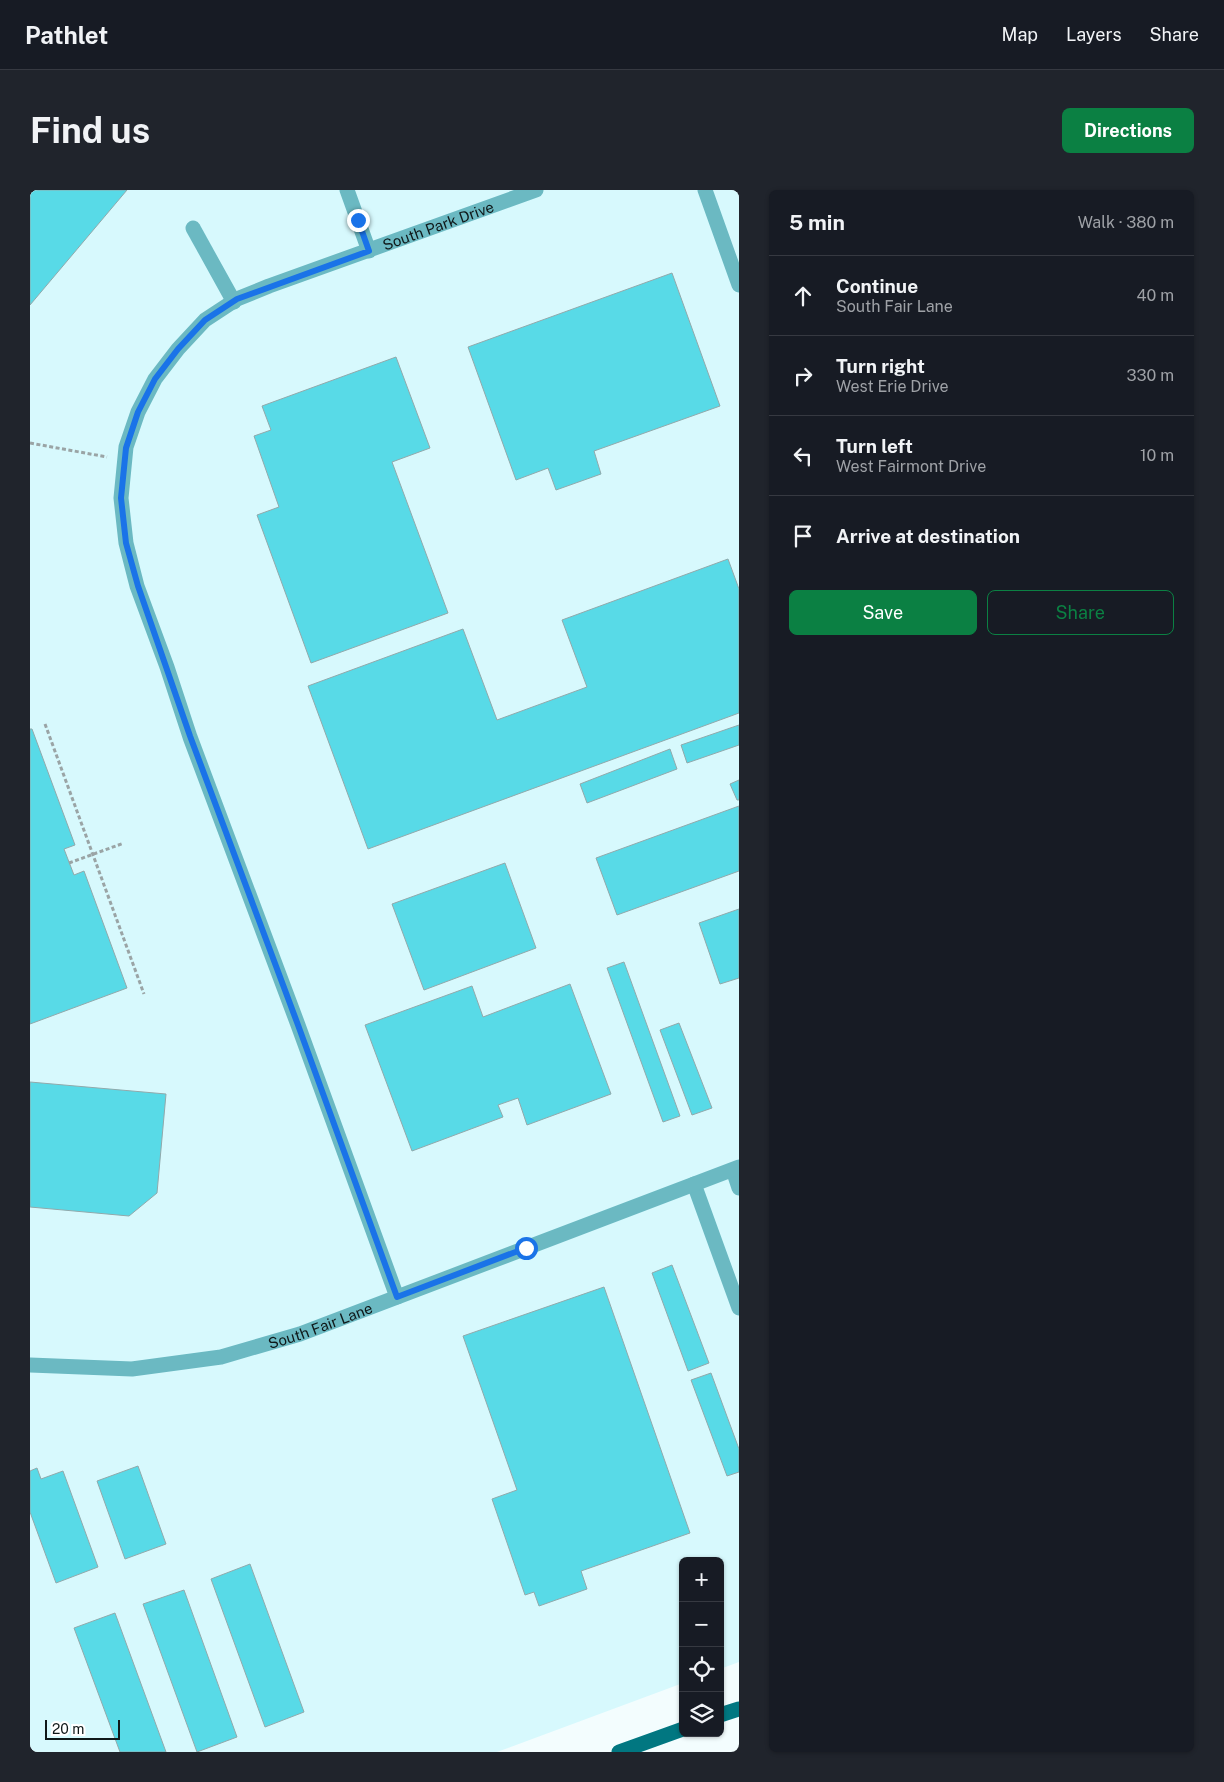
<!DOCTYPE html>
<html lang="en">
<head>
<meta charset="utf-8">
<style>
	:root { --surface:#171b24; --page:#20242c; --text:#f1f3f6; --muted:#9ea1a6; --line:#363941; --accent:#0b8043 }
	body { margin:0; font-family:"Public Sans",sans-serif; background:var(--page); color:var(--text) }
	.controls { position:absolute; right:15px; bottom:15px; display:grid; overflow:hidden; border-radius:8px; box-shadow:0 1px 4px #0004 }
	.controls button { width:45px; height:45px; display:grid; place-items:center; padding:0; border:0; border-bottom:1px solid var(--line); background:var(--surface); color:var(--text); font:25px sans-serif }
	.scale { position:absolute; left:15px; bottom:12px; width:75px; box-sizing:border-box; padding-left:5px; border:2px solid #0f1819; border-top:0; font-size:14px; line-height:18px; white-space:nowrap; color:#0f1819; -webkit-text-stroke:4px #fff; paint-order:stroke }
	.stop { position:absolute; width:15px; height:15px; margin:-11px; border:4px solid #1a73e8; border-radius:50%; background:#fff }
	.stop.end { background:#1a73e8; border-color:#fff; box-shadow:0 1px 5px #0008 }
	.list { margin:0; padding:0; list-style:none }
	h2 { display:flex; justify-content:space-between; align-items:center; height:65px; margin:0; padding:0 20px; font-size:21px }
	h2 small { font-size:16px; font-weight:400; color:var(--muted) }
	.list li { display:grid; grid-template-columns:32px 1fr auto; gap:15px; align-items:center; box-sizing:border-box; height:80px; padding:0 20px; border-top:1px solid var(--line) }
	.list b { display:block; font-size:19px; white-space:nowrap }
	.list p { margin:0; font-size:16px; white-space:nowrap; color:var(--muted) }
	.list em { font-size:16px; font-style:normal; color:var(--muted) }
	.actions { display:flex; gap:10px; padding:15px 20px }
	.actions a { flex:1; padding:11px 0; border:1px solid var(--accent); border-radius:8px; text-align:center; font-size:18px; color:var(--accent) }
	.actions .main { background:var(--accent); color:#fff }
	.icon { flex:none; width:28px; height:28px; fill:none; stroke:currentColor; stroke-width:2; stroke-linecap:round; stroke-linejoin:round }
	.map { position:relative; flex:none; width:709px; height:1562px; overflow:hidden; border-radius:8px }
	header { display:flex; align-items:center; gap:30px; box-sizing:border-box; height:70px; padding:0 25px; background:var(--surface); border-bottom:1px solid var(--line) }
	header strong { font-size:24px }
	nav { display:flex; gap:28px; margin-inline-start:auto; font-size:18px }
	.intro { display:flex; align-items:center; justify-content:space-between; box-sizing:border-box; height:120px; padding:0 30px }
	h1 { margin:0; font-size:35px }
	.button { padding:12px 22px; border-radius:8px; background:var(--accent); color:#fff; font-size:18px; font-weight:700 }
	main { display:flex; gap:30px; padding:0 30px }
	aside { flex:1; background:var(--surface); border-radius:8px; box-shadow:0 1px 4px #0004 }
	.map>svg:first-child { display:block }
	.built { fill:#d7f9fd }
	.building { fill:#58dae7; stroke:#91a9ab }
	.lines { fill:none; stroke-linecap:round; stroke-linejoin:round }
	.path { stroke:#9aa4a5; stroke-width:3; stroke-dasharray:4 2.5; stroke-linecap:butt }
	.minor { stroke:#6bb9c2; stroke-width:15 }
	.major { stroke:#017781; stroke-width:15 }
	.route { stroke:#1a73e8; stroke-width:6 }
	.labels { text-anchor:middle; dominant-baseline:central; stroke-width:4; stroke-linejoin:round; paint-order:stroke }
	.street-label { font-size:15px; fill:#0f1819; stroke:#fff }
</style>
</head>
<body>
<header>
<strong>Pathlet</strong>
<nav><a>Map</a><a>Layers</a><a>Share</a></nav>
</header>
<div class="intro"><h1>Find us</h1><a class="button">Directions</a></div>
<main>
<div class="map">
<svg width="709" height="1562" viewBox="0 0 709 1562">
	<rect width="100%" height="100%" fill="#f3fdfe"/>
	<path class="built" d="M0,0H709V1472L690,1479V1371H653V1493L467,1562H0Z"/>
	<path class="building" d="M0,0H97L0,115Z
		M642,83L690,216L564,261L571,284L526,300L518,278L486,290L438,157Z
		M366,167L400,258L362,272L418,423L281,473L227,325L249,317L224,246L241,240L232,216Z
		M698,369L709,399V523L338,659L278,496L433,439L467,530L557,497L532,430Z
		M709,535V555L657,573L651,555Z
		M0,539H2L45,655L34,659L44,685L54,681L97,798L0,834Z
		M640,559L647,579L557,613L550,594Z
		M709,590V610H707L700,594Z
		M709,616V681L587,725L566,668Z
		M475,673L506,758L394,800L362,714Z
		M709,719V788L690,794L669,733Z
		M594,772L650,926L633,932L577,778Z
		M540,794L581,904L497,935L488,908L468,915L473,927L382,961L335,835L442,796L453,827Z
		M649,833L682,918L662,925L630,840Z
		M0,892L136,904L127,1003L99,1026L0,1017Z
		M642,1075L679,1173L658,1181L622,1083Z
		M574,1097L660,1343L551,1381L557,1399L509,1416L504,1402L495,1405L462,1309L487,1300L433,1146Z
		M681,1183L709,1259V1282L697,1286L661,1190Z
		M108,1276L136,1354L95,1369L67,1291Z
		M7,1278L11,1289L33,1281L68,1377L26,1393L0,1322V1281Z
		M220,1374L274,1522L235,1537L181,1389Z
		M154,1400L207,1547L167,1562L113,1414Z
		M85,1423L136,1562H90L44,1438Z"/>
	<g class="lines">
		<path class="path" d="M0,253L77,267
			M15,534L114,804
			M39,673L94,653"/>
		<g class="minor">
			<path d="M317,0L339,61"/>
			<path d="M675,0L709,95"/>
			<path d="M163,38L204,112"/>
			<path d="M703,980L709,998"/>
			<path d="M664,994L709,1118"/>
			<path id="s1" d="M367,1107L268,835L160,547L137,477L107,396L96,353L91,308L96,257L108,222L125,189L148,159L175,130L207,109L239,96L506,0"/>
			<path id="s2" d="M0,1175L102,1179L191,1167L270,1144L709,977"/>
		</g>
		<path class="major" d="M690,1525L709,1519
			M589,1562L653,1539"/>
	</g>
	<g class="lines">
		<path class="route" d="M328,30L339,61L207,109L175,130L148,159L125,189L108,222L96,258L91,308L96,353L108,396L160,546L268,835L367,1107L496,1058"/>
	</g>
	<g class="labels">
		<g class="street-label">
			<text stroke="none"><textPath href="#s1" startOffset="1302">South Park Drive</textPath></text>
			<text stroke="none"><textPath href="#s2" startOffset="296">South Fair Lane</textPath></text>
		</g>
	</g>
</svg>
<div class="controls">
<button>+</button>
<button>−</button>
<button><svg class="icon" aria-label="locate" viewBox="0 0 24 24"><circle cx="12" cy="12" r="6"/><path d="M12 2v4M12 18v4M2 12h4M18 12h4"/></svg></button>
<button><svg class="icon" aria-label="layers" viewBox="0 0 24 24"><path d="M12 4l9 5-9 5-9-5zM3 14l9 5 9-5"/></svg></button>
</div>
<div class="scale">20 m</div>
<div class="stop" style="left:496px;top:1058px"></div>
<div class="stop end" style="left:328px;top:30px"></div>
</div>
<aside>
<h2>5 min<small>Walk · 380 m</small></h2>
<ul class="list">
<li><svg class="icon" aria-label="ahead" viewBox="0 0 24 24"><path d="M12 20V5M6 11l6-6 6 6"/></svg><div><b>Continue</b><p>South Fair Lane</p></div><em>40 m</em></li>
<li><svg class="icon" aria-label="right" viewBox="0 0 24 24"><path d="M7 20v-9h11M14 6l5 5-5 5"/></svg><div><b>Turn right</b><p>West Erie Drive</p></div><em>330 m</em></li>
<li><svg class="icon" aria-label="left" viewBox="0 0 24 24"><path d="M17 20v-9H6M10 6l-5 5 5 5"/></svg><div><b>Turn left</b><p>West Fairmont Drive</p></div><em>10 m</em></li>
<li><svg class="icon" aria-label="arrive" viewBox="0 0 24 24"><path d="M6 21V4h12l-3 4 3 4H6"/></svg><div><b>Arrive at destination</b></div></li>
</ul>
<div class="actions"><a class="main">Save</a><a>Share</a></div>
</aside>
</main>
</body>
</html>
